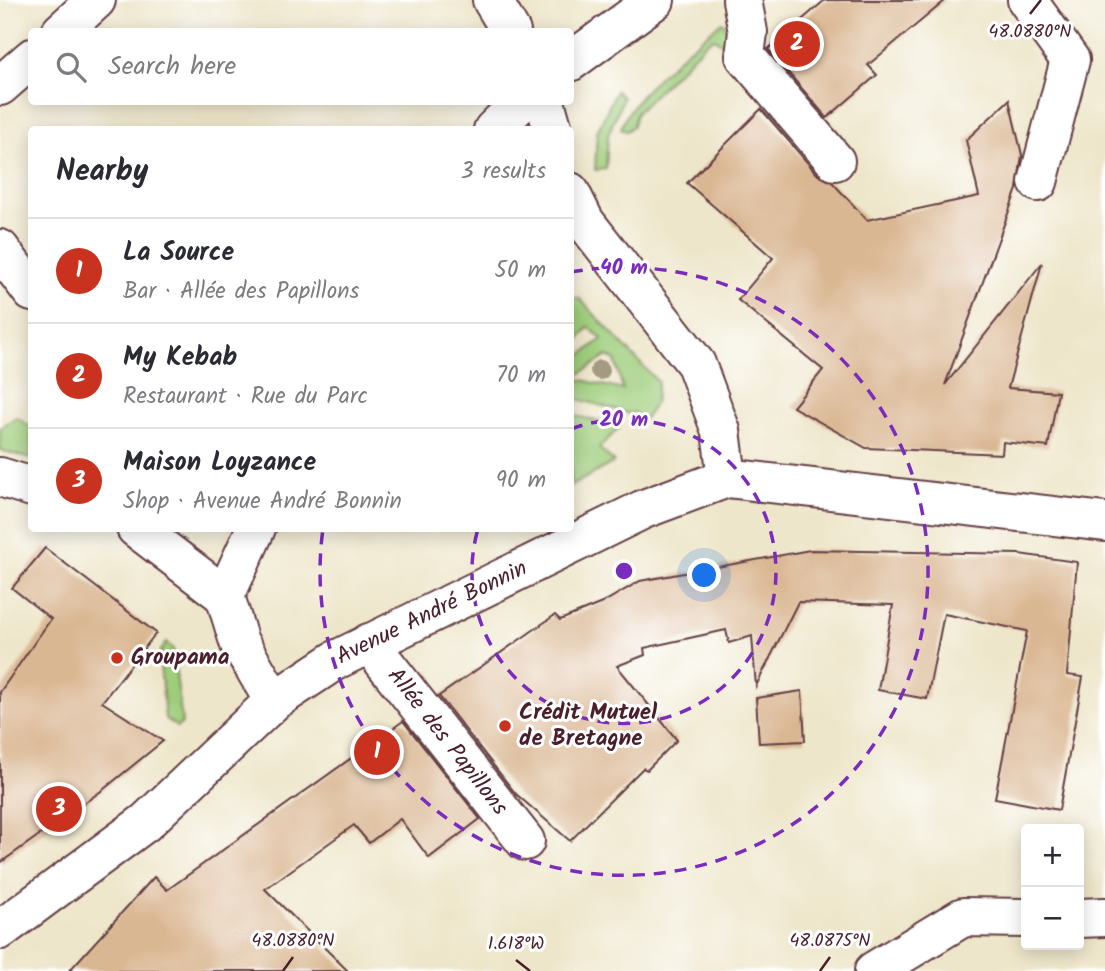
<!DOCTYPE html>
<html lang="en">
<head>
<meta charset="utf-8">
<style>
	:root { --surface:#fff; --page:#f7f7f7; --text:#2b2b33; --muted:#7c7c81; --line:#e1e1e2; --accent:#c8321e }
	body { margin:0; font-family:Kalam,sans-serif; background:var(--page); color:var(--text) }
	.controls { position:absolute; right:21px; bottom:21px; display:grid; overflow:hidden; border-radius:7px; box-shadow:0 4px 18px #0003 }
	.controls button { width:63px; height:63px; display:grid; place-items:center; padding:0; border:0; border-bottom:2px solid var(--line); background:var(--surface); color:var(--text); font:35px sans-serif }
	.you { position:absolute; left:705px; top:576px; width:24px; height:24px; margin:-18px; border:5px solid #fff; border-radius:50%; background:#1a73e8; box-shadow:0 0 0 10px #1a73e833 }
	.badge { display:grid; place-items:center; width:46px; height:46px; border-radius:50%; background:var(--accent); color:#fff; font-size:23px; font-weight:700 }
	.pin { position:absolute; translate:-50% -50%; border:4px solid #fff; box-shadow:0 2px 7px #0006 }
	.list { margin:0; padding:0; list-style:none }
	h2 { display:flex; justify-content:space-between; align-items:center; height:91px; margin:0; padding:0 28px; font-size:30px }
	h2 small { font-size:23px; font-weight:400; color:var(--muted) }
	.list li { display:grid; grid-template-columns:46px 1fr auto; gap:21px; align-items:center; box-sizing:border-box; height:105px; padding:0 28px; border-top:2px solid var(--line) }
	.list b { display:block; font-size:26px; white-space:nowrap }
	.list p { margin:0; font-size:23px; white-space:nowrap; color:var(--muted) }
	.list em { font-size:23px; font-style:normal; color:var(--muted) }
	.icon { flex:none; width:38px; height:38px; fill:none; stroke:currentColor; stroke-width:2; stroke-linecap:round; stroke-linejoin:round }
	.map { position:relative; flex:none; width:1105px; height:971px; overflow:hidden }
	.search { position:absolute; background:var(--surface); box-shadow:0 4px 18px #0003; left:28px; top:28px; width:546px; height:77px; display:flex; align-items:center; gap:18px; box-sizing:border-box; padding:0 24px; border-radius:7px; color:var(--muted); font-size:26px }
	.panel { position:absolute; background:var(--surface); box-shadow:0 4px 18px #0003; left:28px; top:126px; width:546px; height:406px; border-radius:7px }
	.map>svg:first-child { display:block }
	.green { fill:#9fcd7b; stroke:#747653; stroke-width:2; fill-rule:evenodd }
	.building { fill:#dab793 }
	.lines { fill:none; stroke-linecap:round; stroke-linejoin:round }
	.minor-casing { stroke:#633d43; stroke-width:42 }
	.major-casing { stroke:#633d43; stroke-width:42 }
	.minor { stroke:#fff; stroke-width:38 }
	.major { stroke:#fff; stroke-width:38 }
	.tree { fill:#a49a82 }
	.ticks { fill:none; stroke:#4a1f2b; stroke-width:2.5 }
	.ring { fill:none; stroke:#7b2cbf; stroke-width:3.5; stroke-dasharray:12 9 }
	.poi-dot { fill:#c8321e; stroke:#fff; stroke-width:2.5 }
	.labels { text-anchor:middle; dominant-baseline:central; stroke-width:6; stroke-linejoin:round; paint-order:stroke }
	.street-label { font-size:23px; fill:#4a1f2b; stroke:#fff }
	.poi-label { font-size:23px; font-weight:bold; fill:#4a1f2b; stroke:#fff; text-anchor:start }
	.ticks-label { font-size:18px; text-anchor:middle; fill:#4a1f2b; stroke:#fff; stroke-width:6; stroke-linejoin:round; paint-order:stroke }
	.centre { fill:#7b2cbf; stroke:#fff; stroke-width:3.5 }
	.ring-label { font-size:21px; text-anchor:middle; font-weight:bold; fill:#7b2cbf; stroke:#fff; stroke-width:6; stroke-linejoin:round; paint-order:stroke }
</style>
</head>
<body>
<div class="map">
<svg width="1105" height="971" viewBox="0 0 1105 971">
	<rect width="100%" height="100%" fill="#fff"/>
	<filter id="ink" filterUnits="userSpaceOnUse"><feTurbulence type="fractalNoise" baseFrequency=".0143" numOctaves="2"/><feDisplacementMap in="SourceGraphic" scale="14" xChannelSelector="R" yChannelSelector="G"/><feConvolveMatrix kernelMatrix="1 2 1 2 8 2 1 2 1" color-interpolation-filters="sRGB"/></filter>
	<filter id="wash" filterUnits="userSpaceOnUse"><feTurbulence type="fractalNoise" baseFrequency=".00686" numOctaves="4" result="noise"/><feDisplacementMap in="SourceGraphic" scale="28" xChannelSelector="R" yChannelSelector="G"/><feGaussianBlur stdDeviation="1.57" result="paint"/><feColorMatrix in="noise" values="0 0 0 0 0 0 0 0 0 0 0 0 0 0 0 0 0 1.4 0 .05"/><feComposite in="paint" operator="in"/></filter>
	<g filter="url(#wash)">
		<rect width="100%" height="100%" fill="#eee6ca"/>
		<path class="green" d="M722,22L728,28L727,47L714,38L708,41L636,113L633,126L626,131L621,129C630,95 694,44 722,22Z
			M616,91L623,98L608,135L606,169L595,170L597,132Z
			M571,298H579L658,382L655,403L645,419L633,412L630,414L571,397V363L602,339L589,327L571,349ZM607,356L615,360L623,390L574,378Z
			M571,415L621,426L599,448L614,462L571,486Z
			M16,417L31,427V459L0,450V428Z
			M166,643L173,648L182,723L177,727L165,719L159,654Z"/>
		<g id="blocks">
			<path class="building" d="M825,0H946L868,65L877,75L827,118L768,49Z
				M1009,100L1022,155L1017,189L945,385L1042,263L1008,388L1058,392L1048,447L1003,442L1002,454L866,448L793,407L823,370L738,300L773,258L687,183L761,109L818,175L832,182L867,220L979,196L966,140Z
				M45,548L156,633L102,702L163,741L104,789L0,863V692L51,619L12,588Z
				M810,550L1019,554L1077,562L1067,675L1083,677L1059,810L995,798L1027,631L944,614L927,699L878,690L893,605L798,602L756,686L752,636L729,643L726,630L644,648L645,655L617,666L677,740L647,770L643,768L570,841L516,794L439,696L555,615L560,620L602,603L640,581Z
				M802,691L805,741L759,743L756,698Z
				M403,721L480,819L429,858L400,819L369,843L354,825L265,889L348,971H69L154,877L167,890Z"/>
		</g>
	</g>
	<g filter="url(#ink)">
		<use href="#blocks" fill-opacity="0" stroke="#633d43" stroke-width="2"/>
		<g class="lines">
			<defs>
				<path id="minor" d="M742,0L748,32L745,56L835,161
					M1027,0L1070,60L1038,182
					M61,32L96,0
					M570,62L655,0
					M0,86L32,58
					M0,249L32,292
					M0,477L32,487
					M727,478L1105,522
					M136,528L225,596
					M369,643L525,841
					M1079,918L1105,917
					M874,971L963,917L1026,918"/>
				<path id="major" d="M492,0L511,32
					M545,102L553,130
					M493,130L521,102
					M256,528L225,596L239,642L274,701
					M0,930L146,822L274,701L336,660L644,509L727,478L721,431L696,364L585,222L570,192"/>
			</defs>
			<use href="#minor" class="minor-casing"/>
			<use href="#major" class="major-casing"/>
			<use href="#minor" class="minor"/>
			<use href="#major" class="major"/>
		</g>
		<circle class="tree" cx="600" cy="370" r="10"/>
	</g>
	<path class="ticks" d="M1030,14L1041,0M516,960L530,971M283,971L293,957M820,971L830,957"/>
	<g class="ring">
		<path d="M571 429A152 152 0 1 1 478 529"/>
		<path d="M571 272A304 304 0 1 1 323 529"/>
	</g>
	<g class="poi-dot">
		<circle cx="117" cy="658" r="7"/>
		<circle cx="505" cy="726" r="7"/>
	</g>
	<g class="labels">
		<g class="street-label">
			<text transform="translate(432 613) rotate(-26)">Avenue André Bonnin</text>
			<text transform="translate(447 742) rotate(52)">Allée des Papillons</text>
		</g>
		<g class="poi-label">
			<text x="131" y="658">Groupama</text>
			<text x="519" y="713">Crédit Mutuel<tspan x="519" dy="26">de Bretagne</tspan></text>
		</g>
	</g>
	<g class="ticks-label">
		<text x="1030" y="37">48.0880°N</text>
		<text x="293" y="946">48.0880°N</text>
		<text x="830" y="946">48.0875°N</text>
		<text x="516" y="949">1.618°W</text>
	</g>
	<circle cx="624" cy="571" r="10" class="centre"/>
	<g class="ring-label">
		<text x="624" y="274">40 m</text>
		<text x="624" y="426">20 m</text>
	</g>
</svg>
<div class="controls">
<button>+</button>
<button>−</button>
</div>
<div class="you"></div>
<div class="pin badge" style="left:377px;top:752px">1</div>
<div class="pin badge" style="left:797px;top:44px">2</div>
<div class="pin badge" style="left:59px;top:809px">3</div>
<div class="search"><svg class="icon" aria-label="search" viewBox="0 0 24 24"><circle cx="10" cy="10" r="6"/><path d="M15 15l6 6"/></svg>Search here</div>
<section class="panel">
<h2>Nearby<small>3 results</small></h2>
<ul class="list">
<li><span class="badge">1</span><div><b>La Source</b><p>Bar · Allée des Papillons</p></div><em>50 m</em></li>
<li><span class="badge">2</span><div><b>My Kebab</b><p>Restaurant · Rue du Parc</p></div><em>70 m</em></li>
<li><span class="badge">3</span><div><b>Maison Loyzance</b><p>Shop · Avenue André Bonnin</p></div><em>90 m</em></li>
</ul>
</section>
</div>
</body>
</html>
